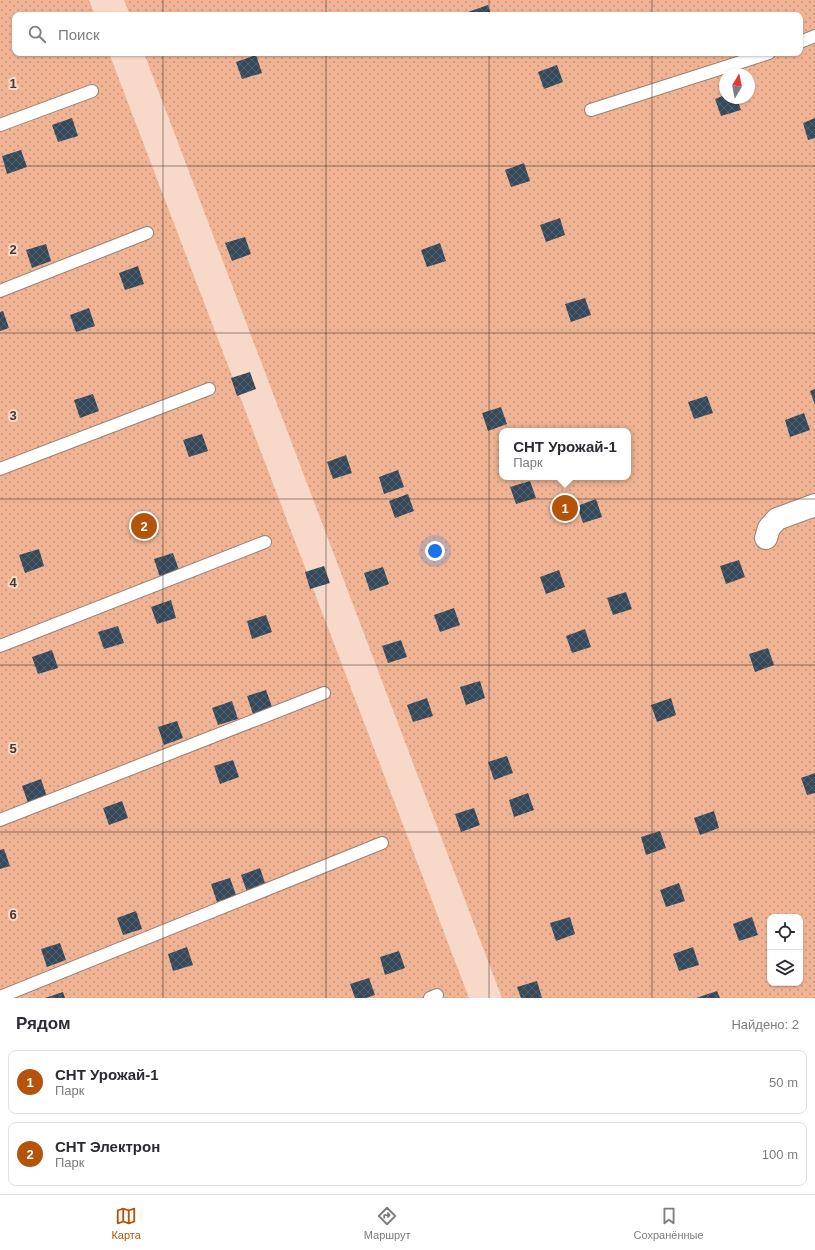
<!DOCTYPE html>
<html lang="ru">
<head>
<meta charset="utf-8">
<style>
	:root { --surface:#fff; --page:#f7f7f7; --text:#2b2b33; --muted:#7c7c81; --line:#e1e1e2; --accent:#b45309 }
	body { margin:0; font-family:Helvetica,sans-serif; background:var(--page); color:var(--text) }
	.controls { position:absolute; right:12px; bottom:12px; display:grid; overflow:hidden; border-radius:8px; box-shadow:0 1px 3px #0004 }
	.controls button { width:36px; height:36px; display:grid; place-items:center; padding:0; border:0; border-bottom:1px solid var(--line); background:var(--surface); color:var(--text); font:20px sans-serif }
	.compass { position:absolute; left:719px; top:68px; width:36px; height:36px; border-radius:50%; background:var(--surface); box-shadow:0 1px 3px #0004; rotate:10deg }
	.you { position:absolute; left:435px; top:551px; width:14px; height:14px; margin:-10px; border:3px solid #fff; border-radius:50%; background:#1a73e8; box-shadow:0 0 0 6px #1a73e833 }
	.badge { display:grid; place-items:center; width:26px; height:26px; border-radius:50%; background:var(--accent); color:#fff; font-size:13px; font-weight:700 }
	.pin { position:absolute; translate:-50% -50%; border:2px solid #fff; box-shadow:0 1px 4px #0006 }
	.popup { position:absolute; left:499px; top:428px; width:132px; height:52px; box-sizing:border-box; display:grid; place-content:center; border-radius:8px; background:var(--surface); filter:drop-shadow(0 1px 3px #0005); font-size:13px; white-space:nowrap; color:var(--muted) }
	.popup b { font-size:15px; color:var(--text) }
	.popup::after { content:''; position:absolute; left:50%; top:100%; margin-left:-8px; border:8px solid transparent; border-top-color:var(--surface) }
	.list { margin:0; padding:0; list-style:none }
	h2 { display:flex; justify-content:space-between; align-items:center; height:52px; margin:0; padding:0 16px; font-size:17px }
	h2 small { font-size:13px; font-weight:400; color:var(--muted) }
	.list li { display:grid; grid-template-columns:26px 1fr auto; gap:12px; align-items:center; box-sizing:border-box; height:64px; margin:0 8px 8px; padding:0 8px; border:1px solid var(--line); border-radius:8px }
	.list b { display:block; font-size:15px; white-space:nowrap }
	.list p { margin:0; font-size:13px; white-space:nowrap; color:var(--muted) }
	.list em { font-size:13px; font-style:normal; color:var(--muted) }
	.icon { flex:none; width:22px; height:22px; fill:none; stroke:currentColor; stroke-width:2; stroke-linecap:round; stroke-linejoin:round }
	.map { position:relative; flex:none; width:815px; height:998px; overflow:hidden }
	.search { position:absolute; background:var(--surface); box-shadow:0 1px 3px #0004; left:12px; right:12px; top:12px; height:44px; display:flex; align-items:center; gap:10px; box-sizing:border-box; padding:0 14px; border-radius:8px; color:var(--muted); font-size:15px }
	.sheet { height:196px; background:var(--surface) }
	nav { display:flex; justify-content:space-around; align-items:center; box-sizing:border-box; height:56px; border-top:1px solid var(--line); background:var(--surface); font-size:11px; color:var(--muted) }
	nav a { display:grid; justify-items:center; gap:2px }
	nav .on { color:var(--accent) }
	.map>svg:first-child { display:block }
	.green { fill:url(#green-dots); fill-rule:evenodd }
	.building { fill:url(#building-cross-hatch) }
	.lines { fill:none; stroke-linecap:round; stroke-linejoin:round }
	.service-casing { stroke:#9b7f70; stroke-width:14 }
	.minor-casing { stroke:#9b7f70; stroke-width:24 }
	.service { stroke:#fff; stroke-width:12 }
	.minor { stroke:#fff; stroke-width:22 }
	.grid { fill:none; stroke:#433731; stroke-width:1; stroke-opacity:0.55 }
	.grid-label { font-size:13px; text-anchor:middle; font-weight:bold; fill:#433731; stroke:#f8d9c9; stroke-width:4; stroke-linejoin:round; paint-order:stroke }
</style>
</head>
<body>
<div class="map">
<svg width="815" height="998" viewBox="0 0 815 998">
	<defs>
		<pattern id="green-dots" width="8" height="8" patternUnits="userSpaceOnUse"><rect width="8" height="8" fill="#f0b495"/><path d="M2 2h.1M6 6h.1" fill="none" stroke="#c4937a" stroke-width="1.8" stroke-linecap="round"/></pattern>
		<pattern id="building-cross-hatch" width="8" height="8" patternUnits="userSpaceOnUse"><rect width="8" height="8" fill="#35495b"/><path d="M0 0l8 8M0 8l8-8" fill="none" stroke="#52616f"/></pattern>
	</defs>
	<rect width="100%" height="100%" fill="#f8d9c9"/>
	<path class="green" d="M0,0H89L95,15H15V53H109L469,998H0Z
		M124,0H815V998H502L144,53H800V15H130ZM725,74H749V98H725ZM502,431H628V477H502ZM770,917H800V983H770Z"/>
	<path class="building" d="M488,5L491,15H470L468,12Z
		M256,55L262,73L242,79L236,62Z
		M557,65L563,82L544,89L538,72Z
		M725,95V98H737L741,110L721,116L715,99Z
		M72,118L78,136L58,142L52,125Z
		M815,118V138L808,140L803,123Z
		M21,150L27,167L7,174L2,156Z
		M524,163L530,181L511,187L505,170Z
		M560,218L565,235L546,242L540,225Z
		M245,237L251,254L232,261L225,243Z
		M440,243L446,261L427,267L421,250Z
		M46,244L51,261L32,268L26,250Z
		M138,266L144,284L125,290L119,273Z
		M585,298L591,315L571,322L565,304Z
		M89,308L95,326L76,332L70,315Z
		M3,311L9,328L0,331V312Z
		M250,372L256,389L237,396L231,378Z
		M815,389V405L810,391Z
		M93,394L99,411L80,418L74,400Z
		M707,396L713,413L694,419L688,402Z
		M501,407L507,424L488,431L482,413Z
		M804,413L810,430L790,437L785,420Z
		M202,434L208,451L189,457L183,440Z
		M346,455L352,473L333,479L327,462Z
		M398,470L404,487L384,494L379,477Z
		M530,481L536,498L516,504L510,487Z
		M408,494L414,511L395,518L389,501Z
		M596,499L602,517L583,523L577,506Z
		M39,549L44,566L25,573L19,555Z
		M173,553L179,570L160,577L154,559Z
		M739,560L745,577L726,584L720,566Z
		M324,566L330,583L310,589L305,572Z
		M383,567L389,584L370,591L364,573Z
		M559,570L565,587L546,594L540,577Z
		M626,592L632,609L613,615L607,598Z
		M171,600L176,618L157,624L151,607Z
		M454,608L460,625L440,632L434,615Z
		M266,615L272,632L252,639L247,621Z
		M118,626L124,643L104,649L98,632Z
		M585,629L591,647L572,653L566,636Z
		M401,640L407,657L388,663L382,646Z
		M768,648L774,665L755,672L749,654Z
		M52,650L58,668L38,674L32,657Z
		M480,681L485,698L466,705L460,687Z
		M266,690L272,707L253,714L247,696Z
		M427,698L433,716L413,722L407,705Z
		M671,698L676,715L657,722L651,705Z
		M232,701L238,719L218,725L212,708Z
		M177,721L183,738L164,745L158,727Z
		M507,756L513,773L494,780L488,762Z
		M233,760L239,777L220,784L214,766Z
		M815,773V793L807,795L801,778Z
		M41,779L47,797L28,803L22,786Z
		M528,793L534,810L514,817L509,800Z
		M122,801L128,818L109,825L103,808Z
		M474,808L480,825L461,832L455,814Z
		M714,811L719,828L700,835L694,818Z
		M660,831L666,848L646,855L641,837Z
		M4,849L10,866L0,869V850Z
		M260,868L266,886L247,892L241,875Z
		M230,878L236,895L217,902L211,884Z
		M679,883L685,901L666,907L660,890Z
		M136,911L142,929L123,935L117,918Z
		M570,917L575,934L556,941L550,923Z
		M752,917L758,935L739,941L733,924Z
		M60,943L66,960L47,967L41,949Z
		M187,947L193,965L173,971L168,954Z
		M693,947L699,965L679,971L673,954Z
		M399,951L405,968L385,975L380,957Z
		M369,978L375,995L366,998H355L350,984Z
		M537,981L542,998H521L517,987Z
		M717,991L720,998H696Z
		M63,992L65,998H45Z"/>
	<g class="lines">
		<defs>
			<path id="service" d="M800,42L815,36
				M591,110L769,53
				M0,125L92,91
				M0,291L147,233
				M0,469L209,389
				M0,646L265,542
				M0,820L324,693
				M0,997L382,843
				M430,998L437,995"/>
			<path id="minor" d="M766,538L769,528L777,519L815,505"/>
		</defs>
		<use href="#service" class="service-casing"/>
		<use href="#minor" class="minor-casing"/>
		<use href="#service" class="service"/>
		<use href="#minor" class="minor"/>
	</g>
	<path class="grid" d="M163,0V15M326,0V15M489,0V15M652,0V15M163,53V998M326,53V998M489,53V998M652,53V998M0,166H815M0,333H815M0,499H815M0,665H815M0,832H815"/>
	<g class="grid-label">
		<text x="13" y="88">1</text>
		<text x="13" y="254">2</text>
		<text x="13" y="420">3</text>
		<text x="13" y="587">4</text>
		<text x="13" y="753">5</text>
		<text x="13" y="919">6</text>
	</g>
</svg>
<div class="controls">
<button><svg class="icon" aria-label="locate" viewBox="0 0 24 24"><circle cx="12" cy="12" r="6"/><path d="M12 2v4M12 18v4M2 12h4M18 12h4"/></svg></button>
<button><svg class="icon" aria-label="layers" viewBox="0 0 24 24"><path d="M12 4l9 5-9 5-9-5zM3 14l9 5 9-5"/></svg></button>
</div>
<svg class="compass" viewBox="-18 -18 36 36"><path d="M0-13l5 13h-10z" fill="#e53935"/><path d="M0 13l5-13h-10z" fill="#7c7c81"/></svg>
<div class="you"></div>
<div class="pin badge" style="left:565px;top:508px">1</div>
<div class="popup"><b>СНТ Урожай-1</b>Парк</div>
<div class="pin badge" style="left:144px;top:526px">2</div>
<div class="search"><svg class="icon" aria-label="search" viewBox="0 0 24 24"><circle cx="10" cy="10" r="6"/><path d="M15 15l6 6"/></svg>Поиск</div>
</div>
<section class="sheet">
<h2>Рядом<small>Найдено: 2</small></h2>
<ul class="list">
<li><span class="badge">1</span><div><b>СНТ Урожай-1</b><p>Парк</p></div><em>50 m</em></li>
<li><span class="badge">2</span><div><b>СНТ Электрон</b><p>Парк</p></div><em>100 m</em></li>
</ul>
</section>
<nav>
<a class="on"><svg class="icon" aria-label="map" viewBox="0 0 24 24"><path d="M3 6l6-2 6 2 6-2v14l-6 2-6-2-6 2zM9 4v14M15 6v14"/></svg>Карта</a>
<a><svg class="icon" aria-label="directions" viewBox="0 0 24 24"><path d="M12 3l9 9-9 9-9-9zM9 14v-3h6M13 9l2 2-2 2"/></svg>Маршрут</a>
<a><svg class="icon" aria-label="saved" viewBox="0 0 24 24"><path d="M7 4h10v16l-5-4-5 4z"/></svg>Сохранённые</a>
</nav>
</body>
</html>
